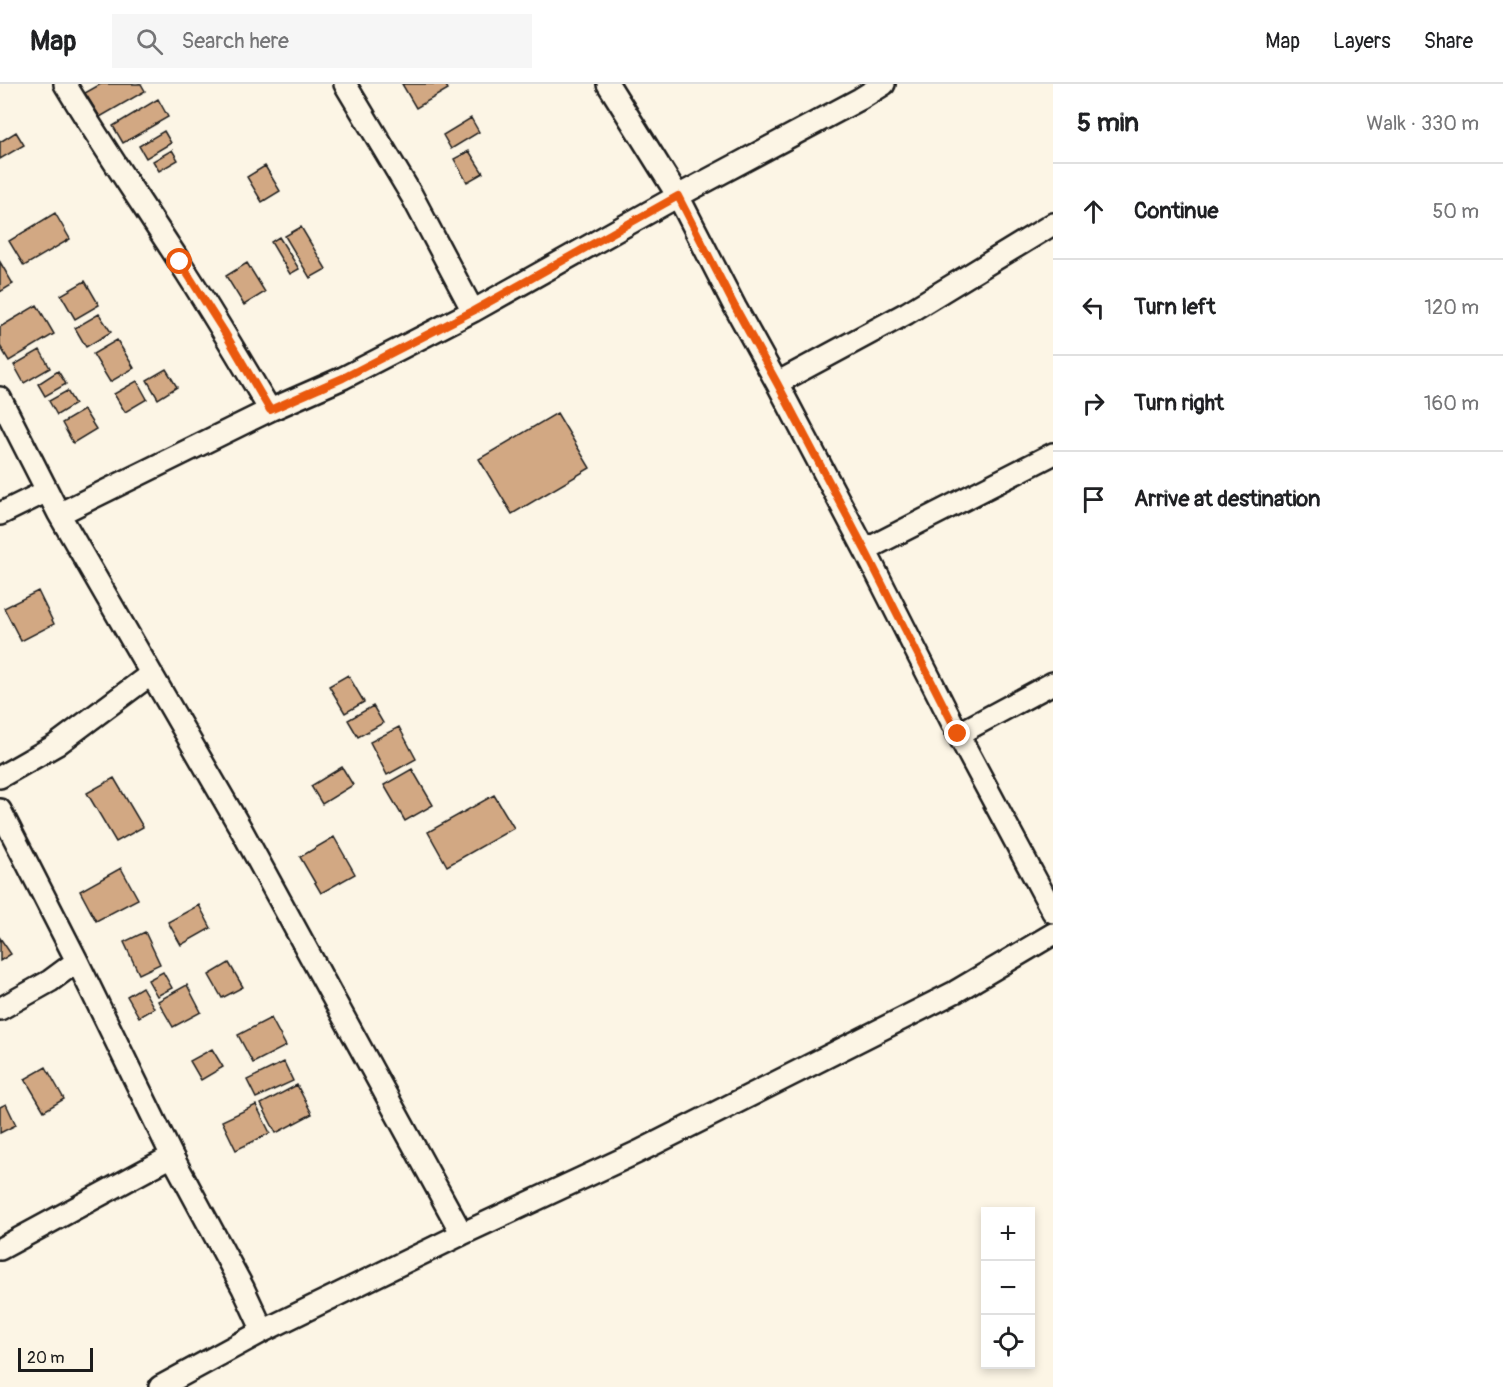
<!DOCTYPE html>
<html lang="en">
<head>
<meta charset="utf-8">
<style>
	:root { --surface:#fff; --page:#f6f6f6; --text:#202124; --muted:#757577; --line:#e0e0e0 }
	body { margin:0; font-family:Pangolin,sans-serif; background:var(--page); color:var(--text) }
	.controls { position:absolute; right:18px; bottom:18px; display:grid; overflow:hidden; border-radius:0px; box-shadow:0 3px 9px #0003 }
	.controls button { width:54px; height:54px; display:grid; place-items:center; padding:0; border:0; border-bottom:2px solid var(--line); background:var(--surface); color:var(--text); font:30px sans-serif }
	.scale { position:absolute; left:18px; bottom:15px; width:75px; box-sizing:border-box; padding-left:6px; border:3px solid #1c1c1c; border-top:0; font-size:16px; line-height:21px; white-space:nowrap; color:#1c1c1c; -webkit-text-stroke:4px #fcf5e5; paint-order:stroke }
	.stop { position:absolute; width:18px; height:18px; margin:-14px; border:4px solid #ea580c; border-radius:50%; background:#fff }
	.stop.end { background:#ea580c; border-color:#fff; box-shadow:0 2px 6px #0008 }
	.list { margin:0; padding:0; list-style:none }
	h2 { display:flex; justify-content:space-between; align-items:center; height:78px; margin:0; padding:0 24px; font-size:26px }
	h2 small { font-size:20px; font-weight:400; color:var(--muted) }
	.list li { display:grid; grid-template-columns:39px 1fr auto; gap:18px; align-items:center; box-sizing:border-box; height:96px; padding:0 24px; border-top:2px solid var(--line) }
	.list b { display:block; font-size:22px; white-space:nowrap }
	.list em { font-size:20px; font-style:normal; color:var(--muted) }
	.icon { flex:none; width:33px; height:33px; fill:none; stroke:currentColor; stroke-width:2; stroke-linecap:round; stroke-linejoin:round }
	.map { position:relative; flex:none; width:1053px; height:1303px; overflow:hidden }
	header { display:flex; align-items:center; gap:36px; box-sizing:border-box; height:84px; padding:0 30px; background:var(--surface); border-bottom:2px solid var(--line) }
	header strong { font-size:28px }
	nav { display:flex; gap:33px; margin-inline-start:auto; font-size:21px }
	.search { width:420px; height:54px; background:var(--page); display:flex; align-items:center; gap:15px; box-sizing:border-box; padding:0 21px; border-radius:0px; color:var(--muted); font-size:22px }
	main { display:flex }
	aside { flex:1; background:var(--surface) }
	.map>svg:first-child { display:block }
	.building { fill:#d2a883; stroke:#1c1c1c; stroke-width:1.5 }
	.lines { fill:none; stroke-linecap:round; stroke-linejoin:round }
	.street-casing { stroke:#1c1c1c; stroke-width:26 }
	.street { stroke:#fcf5e5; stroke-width:21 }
	.route { stroke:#ea580c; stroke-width:8 }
</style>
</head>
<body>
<header>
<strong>Map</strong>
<div class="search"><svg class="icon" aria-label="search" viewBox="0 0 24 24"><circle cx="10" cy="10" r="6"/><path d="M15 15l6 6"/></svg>Search here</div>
<nav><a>Map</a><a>Layers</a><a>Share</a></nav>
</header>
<main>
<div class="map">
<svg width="1053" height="1303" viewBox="0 0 1053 1303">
	<rect width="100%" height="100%" fill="#fcf5e5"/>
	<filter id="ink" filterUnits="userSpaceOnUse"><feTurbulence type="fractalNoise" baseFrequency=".0167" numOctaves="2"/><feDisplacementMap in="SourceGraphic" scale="12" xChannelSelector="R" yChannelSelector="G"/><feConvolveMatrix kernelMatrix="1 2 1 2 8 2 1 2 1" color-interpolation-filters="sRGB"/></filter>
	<g filter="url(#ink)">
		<path class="building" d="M101,0H141L145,7L100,33L85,9Z
			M402,0H445L448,5L416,24Z
			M158,15L168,33L123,59L113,42Z
			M471,34L479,48L451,65L443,51Z
			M164,47L171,59L146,74L139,62Z
			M16,48L24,61L0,75V58Z
			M172,66L178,76L159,87L153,77Z
			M469,67L483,89L467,98L454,75Z
			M265,82L280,107L262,118L247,93Z
			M55,129L70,155L24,182L9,157Z
			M301,143L326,185L310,194L285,152Z
			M279,153L299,185L290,190L271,158Z
			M0,178L13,200L0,208Z
			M247,179L265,208L244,221L226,192Z
			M85,197L99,221L75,235L61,211Z
			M37,221L54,250L9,277L0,262V243Z
			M99,230L111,248L86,263L75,244Z
			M117,256L134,284L110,298L93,270Z
			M40,266L50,284L24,299L14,281Z
			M166,285L177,303L158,315L147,296Z
			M58,287L66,300L45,312L38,300Z
			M137,297L147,315L125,328L114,310Z
			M67,307L75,320L57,331L49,317Z
			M84,326L96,345L73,359L62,339Z
			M557,329L590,384L512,430L479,375Z
			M38,507L54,540L21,557L4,524Z
			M348,591L364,618L345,629L329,602Z
			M373,622L383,639L358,653L348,636Z
			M399,643L416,675L387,691L370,658Z
			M342,683L353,701L322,720L311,702Z
			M412,685L433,721L405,737L384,701Z
			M114,694L143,743L116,758L87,709Z
			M494,711L514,744L447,782L428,748Z
			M334,753L355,790L321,809L300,773Z
			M121,784L138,815L96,837L80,807Z
			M199,821L211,844L181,861L168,838Z
			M145,848L160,880L139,890L124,858Z
			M0,854L11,870L0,877Z
			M229,879L243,903L222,914L209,891Z
			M163,888L172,904L157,912L148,896Z
			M187,901L201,928L173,943L158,917Z
			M142,903L154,924L139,933L127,912Z
			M271,934L286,962L253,979L238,951Z
			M212,965L223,983L201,996L190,977Z
			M284,978L293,997L256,1014L247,996Z
			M46,983L64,1015L44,1027L25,995Z
			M297,1001L312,1030L276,1049L261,1020Z
			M6,1020L16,1041L0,1049V1023Z
			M256,1021L270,1049L236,1066L222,1037Z"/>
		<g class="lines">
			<defs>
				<path id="street" d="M65,0C101,60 141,118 179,177C211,226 240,276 270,326
					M345,0L412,112L473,227
					M608,0L678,112L735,223L777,299L865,466L958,650L1053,828
					M777,299L907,229L1053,140
					M0,314L59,430L241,745L462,1150L638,1068L955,908L1053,850
					M0,430L47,407
					M59,430L270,326L343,294L473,227L678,112L860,15L884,0
					M865,466L1053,370
					M958,650L1053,599
					M0,693L56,661L151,590
					M0,726L77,877L172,1072L243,1204L263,1247
					M0,925L50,897L77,877
					M0,1165L172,1072
					M160,1303L263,1247L462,1150"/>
			</defs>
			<use href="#street" class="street-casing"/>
			<use href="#street" class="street"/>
		</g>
	</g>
	<g class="lines" filter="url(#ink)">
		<path class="route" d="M180,178L225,249L270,326L343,294L473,227L678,112L735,223L777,299L865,466L958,650"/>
	</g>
</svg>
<div class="controls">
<button>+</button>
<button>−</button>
<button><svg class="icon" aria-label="locate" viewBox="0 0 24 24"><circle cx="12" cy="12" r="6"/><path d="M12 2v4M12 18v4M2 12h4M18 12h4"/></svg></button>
</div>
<div class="scale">20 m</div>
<div class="stop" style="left:180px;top:178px"></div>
<div class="stop end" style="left:958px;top:650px"></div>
</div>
<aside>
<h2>5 min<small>Walk · 330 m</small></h2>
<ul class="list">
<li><svg class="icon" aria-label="ahead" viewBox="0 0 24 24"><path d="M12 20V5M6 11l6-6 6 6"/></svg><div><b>Continue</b></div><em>50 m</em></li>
<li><svg class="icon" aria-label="left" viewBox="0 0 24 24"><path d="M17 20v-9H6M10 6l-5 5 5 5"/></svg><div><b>Turn left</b></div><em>120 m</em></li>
<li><svg class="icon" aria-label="right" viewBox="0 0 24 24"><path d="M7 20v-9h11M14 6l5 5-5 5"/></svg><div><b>Turn right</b></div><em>160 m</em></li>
<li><svg class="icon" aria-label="arrive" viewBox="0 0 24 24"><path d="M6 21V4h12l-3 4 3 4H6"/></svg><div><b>Arrive at destination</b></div></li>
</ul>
</aside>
</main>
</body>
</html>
